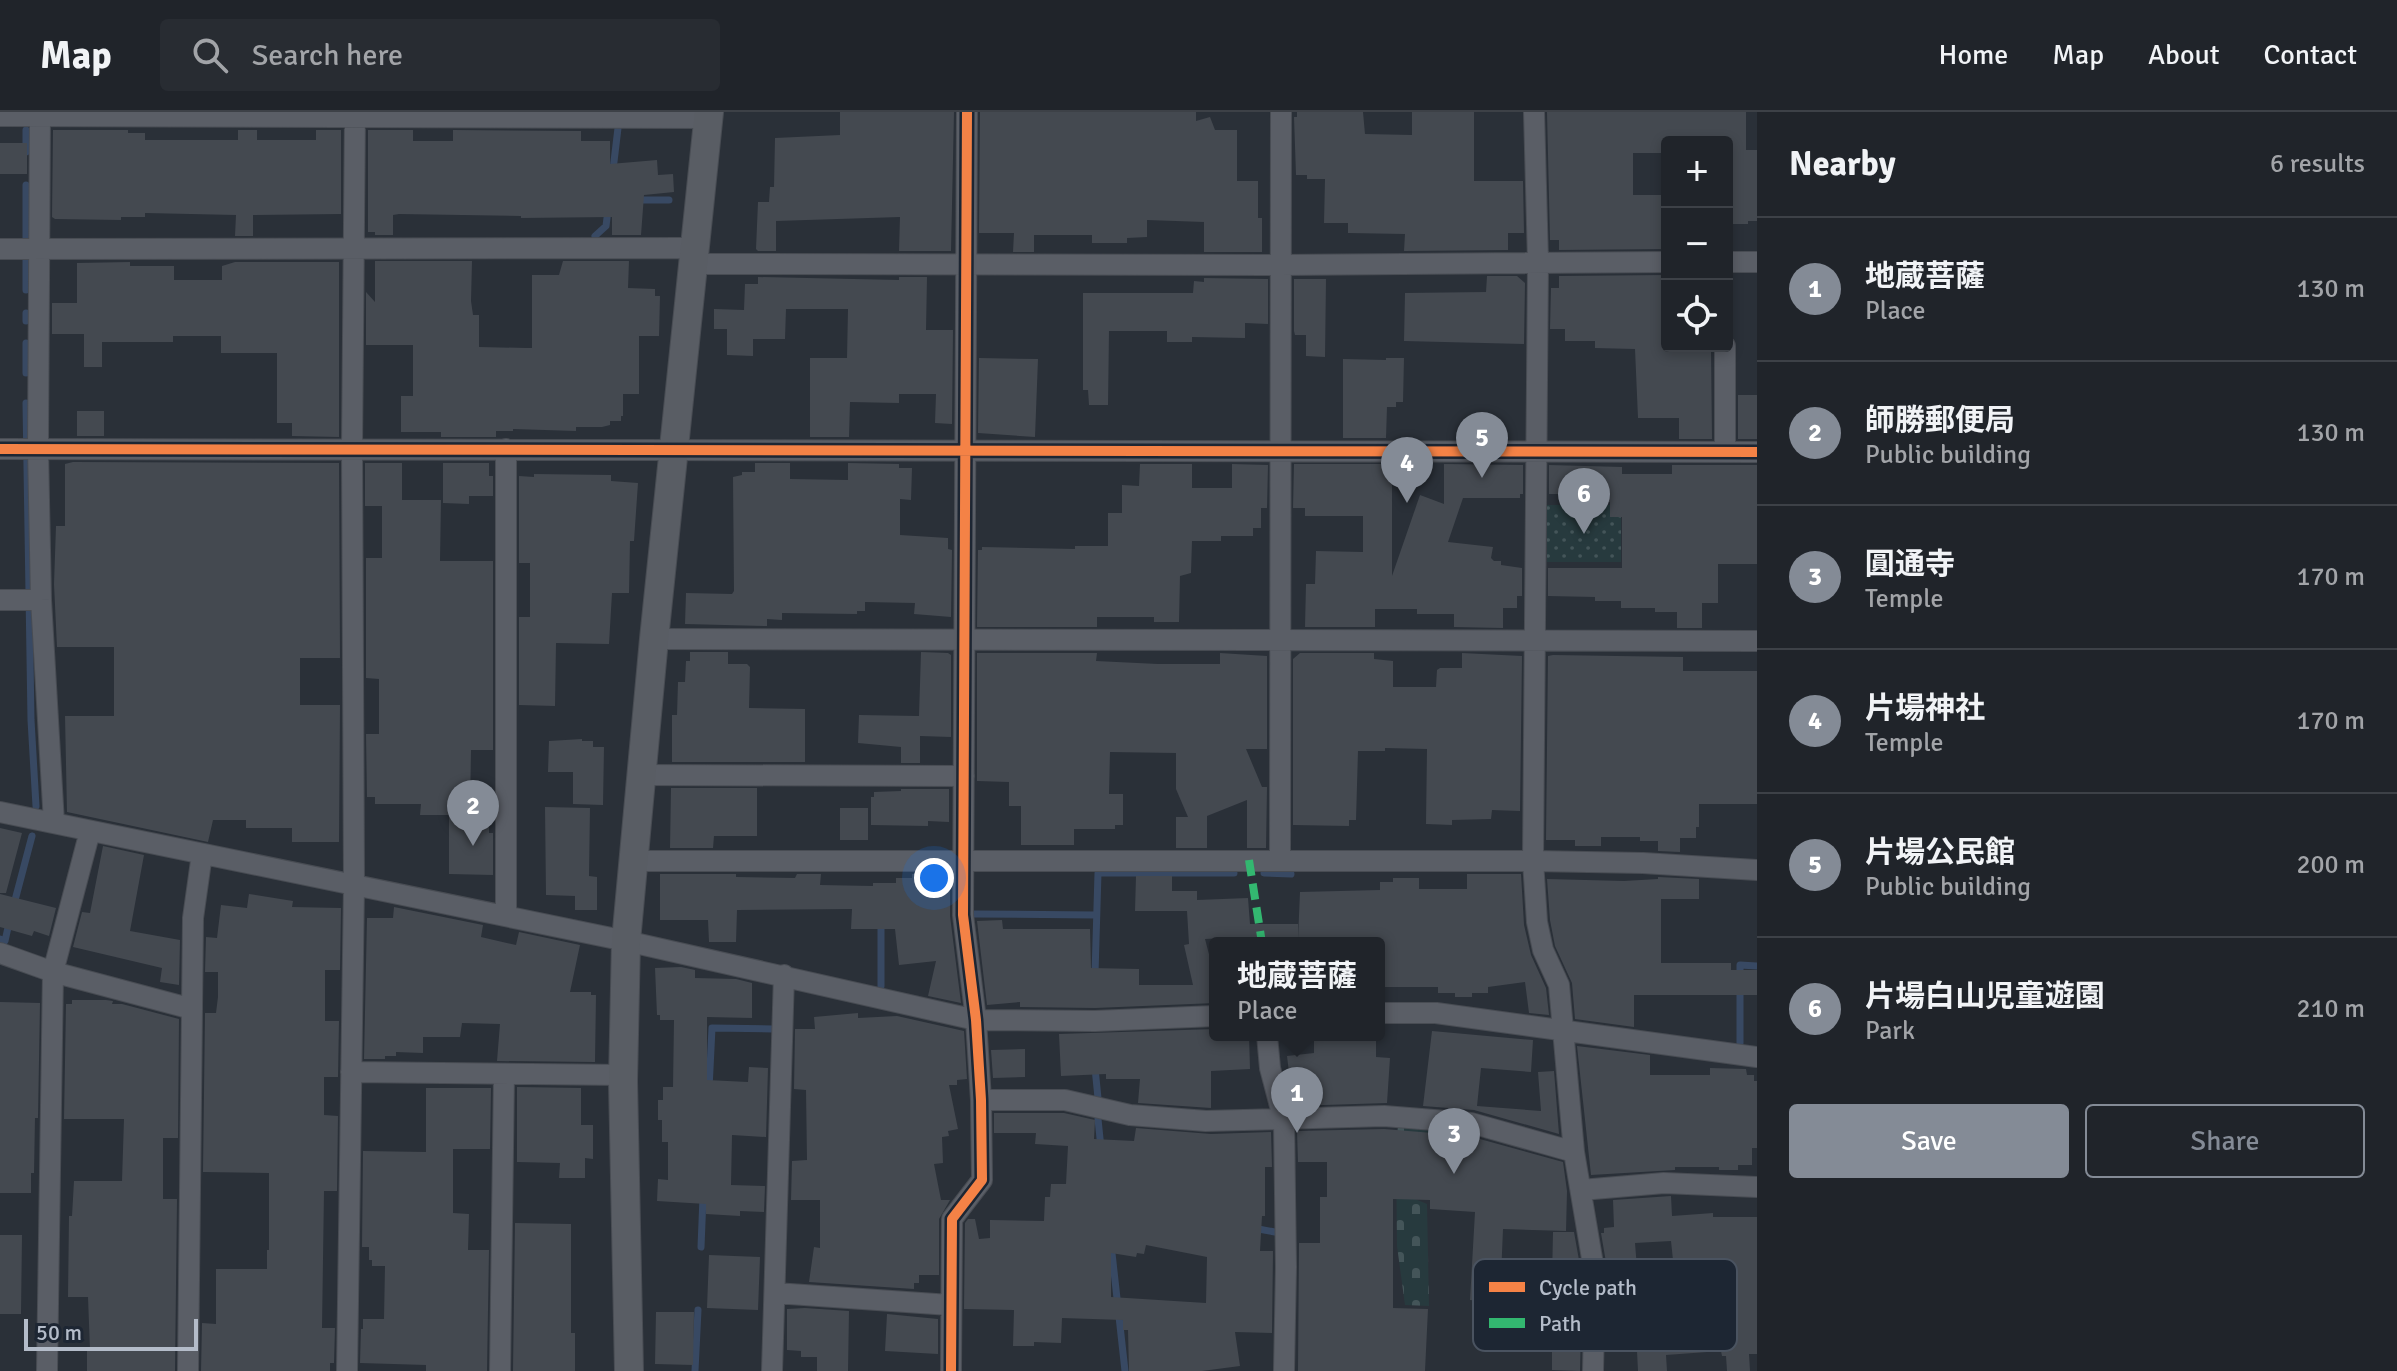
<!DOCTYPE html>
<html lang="en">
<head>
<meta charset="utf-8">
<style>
	:root { --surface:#20242a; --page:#282c32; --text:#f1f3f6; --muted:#a2a4a8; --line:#3d4147; --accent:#848b96 }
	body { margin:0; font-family:Signika,"Noto Sans JP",sans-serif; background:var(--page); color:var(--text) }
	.controls { position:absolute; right:24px; top:24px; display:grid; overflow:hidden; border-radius:8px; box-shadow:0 4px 12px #0003 }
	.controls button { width:72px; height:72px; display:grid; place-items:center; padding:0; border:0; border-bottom:2px solid var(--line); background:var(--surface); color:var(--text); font:40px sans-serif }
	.scale { position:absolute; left:24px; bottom:20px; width:174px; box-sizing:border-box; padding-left:8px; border:4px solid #b4bcc9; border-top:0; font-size:22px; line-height:28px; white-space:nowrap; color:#b4bcc9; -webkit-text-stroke:6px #1d2633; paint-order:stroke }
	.you { position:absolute; left:934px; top:766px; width:28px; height:28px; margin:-20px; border:6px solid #fff; border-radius:50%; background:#1a73e8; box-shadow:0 0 0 12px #1a73e833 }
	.badge { display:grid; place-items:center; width:52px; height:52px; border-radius:50%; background:var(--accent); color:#fff; font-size:26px; font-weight:700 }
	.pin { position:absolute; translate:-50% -66px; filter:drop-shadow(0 2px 4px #0008) }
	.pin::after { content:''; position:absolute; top:42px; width:28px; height:24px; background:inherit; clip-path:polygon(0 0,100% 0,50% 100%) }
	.popup { position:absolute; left:1209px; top:825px; width:176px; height:104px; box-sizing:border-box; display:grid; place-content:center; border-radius:8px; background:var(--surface); filter:drop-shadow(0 2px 6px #0005); font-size:26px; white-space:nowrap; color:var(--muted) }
	.popup b { font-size:30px; color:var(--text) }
	.popup::after { content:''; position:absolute; left:50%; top:100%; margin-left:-16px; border:16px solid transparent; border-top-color:var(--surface) }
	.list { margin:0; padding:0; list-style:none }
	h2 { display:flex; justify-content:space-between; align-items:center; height:104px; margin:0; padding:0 32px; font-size:34px }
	h2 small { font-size:26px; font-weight:400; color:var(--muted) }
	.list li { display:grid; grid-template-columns:52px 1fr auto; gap:24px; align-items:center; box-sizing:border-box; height:144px; padding:0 32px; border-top:2px solid var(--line) }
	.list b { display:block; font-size:30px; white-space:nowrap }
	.list p { margin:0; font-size:26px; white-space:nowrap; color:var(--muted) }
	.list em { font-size:26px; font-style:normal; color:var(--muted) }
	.actions { display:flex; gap:16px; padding:24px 32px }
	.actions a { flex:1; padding:18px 0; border:2px solid var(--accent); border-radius:8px; text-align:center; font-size:28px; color:var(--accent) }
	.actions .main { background:var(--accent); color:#fff }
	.icon { flex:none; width:44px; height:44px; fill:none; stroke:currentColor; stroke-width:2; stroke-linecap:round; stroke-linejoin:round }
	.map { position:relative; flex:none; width:1757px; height:1259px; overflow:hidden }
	header { display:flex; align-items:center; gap:48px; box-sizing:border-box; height:112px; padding:0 40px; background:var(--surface); border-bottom:2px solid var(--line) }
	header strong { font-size:38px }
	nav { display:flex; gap:44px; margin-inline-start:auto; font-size:28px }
	.search { width:560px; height:72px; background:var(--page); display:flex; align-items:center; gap:20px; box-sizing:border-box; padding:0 28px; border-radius:8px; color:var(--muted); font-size:30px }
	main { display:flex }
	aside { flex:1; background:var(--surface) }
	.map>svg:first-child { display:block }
	.cemetery { fill:url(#cemetery-stones) }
	.park { fill:url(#park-dots) }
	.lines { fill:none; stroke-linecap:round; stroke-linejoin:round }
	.stream { stroke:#384963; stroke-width:7 }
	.building { fill:#444950; fill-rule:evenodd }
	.street-casing { stroke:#484c53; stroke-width:22 }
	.secondary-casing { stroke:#484c53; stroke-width:30 }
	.street { stroke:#5a5e66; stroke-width:20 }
	.secondary { stroke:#595d64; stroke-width:28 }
	.quiet { stroke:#33b770; stroke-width:8; stroke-dasharray:16 8; stroke-linecap:butt }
	.cycleway-casing { stroke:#1d2633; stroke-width:15 }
	.cycleway { stroke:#f48246; stroke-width:10 }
	.key { fill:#1d2633; stroke:#4a5360; stroke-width:2 }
	.key-label { font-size:22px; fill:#b4bcc9 }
</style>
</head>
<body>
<header>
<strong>Map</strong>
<div class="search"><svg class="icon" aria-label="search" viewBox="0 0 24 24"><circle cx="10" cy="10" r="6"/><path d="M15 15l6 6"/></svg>Search here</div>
<nav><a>Home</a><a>Map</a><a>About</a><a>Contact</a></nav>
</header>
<main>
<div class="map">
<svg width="1757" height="1259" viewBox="0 0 1757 1259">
	<defs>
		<pattern id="cemetery-stones" width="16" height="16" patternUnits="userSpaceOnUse" patternTransform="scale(2)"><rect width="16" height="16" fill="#273a3e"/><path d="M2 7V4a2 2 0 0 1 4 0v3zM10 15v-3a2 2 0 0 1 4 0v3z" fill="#445559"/></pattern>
		<pattern id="park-dots" width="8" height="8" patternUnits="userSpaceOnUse" patternTransform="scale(2)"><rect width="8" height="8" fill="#273a3e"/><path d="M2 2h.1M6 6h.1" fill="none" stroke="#445559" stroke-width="1.8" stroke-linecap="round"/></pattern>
	</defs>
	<rect width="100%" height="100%" fill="#2a3038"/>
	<path class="cemetery" d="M1398,1015L1478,1019L1477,1028L1415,1087L1427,1092L1429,1194L1405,1193L1397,1134L1396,1029Z"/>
	<path class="park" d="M1547,393H1621V450H1547Z"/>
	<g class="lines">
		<path class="stream" d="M26,40V18
			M613,58L618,16
			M26,73V178
			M636,88H669
			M595,124L606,114L608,98
			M26,201V209
			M26,231V261
			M26,291L31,608L36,694
			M1264,761L1291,762
			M14,792L32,724
			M973,802L1096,803
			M881,809V874
			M0,827L5,829L9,811
			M1095,862L1098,761H1234
			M1740,931V853L1757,854
			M1095,956L1098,986
			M709,977L712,916L773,917
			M1098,1007L1101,1036
			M1253,1116L1275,1120
			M1111,1132L1125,1259
			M701,1135L703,1085
			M1604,1210L1667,1206
			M695,1259L698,1198"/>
	</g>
	<path class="building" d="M840,0H954L951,139H899L900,105L776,109V139H758L756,137L758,90H769L770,75H774L775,26L840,23Z
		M980,0H1196V9L1210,5L1215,18H1237V69H1258V106H1262V140H1204V110L1147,108V125L1127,126V131H1092V123H1034V140H1013L1014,121H979Z
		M1297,0H1363L1365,22L1412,23V0H1474V69H1523L1524,121H1508V138L1404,139L1405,122L1348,121V111H1324L1325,67H1307V63H1296L1294,5H1297Z
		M1547,0H1746V38H1757V109H1748V112H1727V30H1667V41H1633V83H1667V137L1559,138V128H1550Z
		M53,18H128V21H145V28H238V18H257V28H316V18H341V102L253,103V124H235L236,103L145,101V105H121V108L55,107L52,105Z
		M368,18H413V29H453V18L581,19V29H610V52L657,48L658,63L673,62L674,80L644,83L641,123H612V105L521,106V104L399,102L393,103V123H375V120H368Z
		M0,31H27V62H0Z
		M375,149H472L471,189L473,203H479V235L526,236H532V163H559L563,149H629L628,176L655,177V184H660L659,224H639V282H623V304H621V309H610V313L602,315H576V319L513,317V319H496V325H441V320H401V284H413V233H366V180L375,190Z
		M130,150V154H174V168H222V154L235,150H339V325L292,324V311H277V241H221V224H173V230H102V255H84V222H52V191H77V151Z
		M1667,163V234H1697V238H1711L1712,327H1679V306H1638L1635,237L1595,236V229H1565V217H1550L1551,176H1559V164Z
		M1487,164H1517L1525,171L1524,232L1404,229L1405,181L1486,180Z
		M758,165L899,168V165H927L926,218H953L952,312L935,311L936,282H899V291L850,290L849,325H810V246H847L848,197H786L785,227H753V244L727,243V217H714V197L744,198L745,172H758Z
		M1204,166L1268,167V212L1245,211V226L1192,225V230H1167V219H1109L1108,293H1089L1088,278H1083V181H1193L1194,169L1204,170Z
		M1294,167H1326L1325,245L1306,244V223H1295L1294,219Z
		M979,246L1038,247L1035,325L978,321Z
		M1386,246H1404L1403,290H1396V295H1387L1386,326H1343V247L1386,248Z
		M1738,283H1757V327H1738Z
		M77,299H104V324H77Z
		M73,350L339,351L340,546H300V593H340L339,730H292V716H246V708H213L208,730L67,700L65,604H114V535H57L54,472L56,414H65V352Z
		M365,351H402V388H441L440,449H493V638H471L470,698H489V721H493V763L449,762V703H420L421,692H375V685H367L366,622H379V567L366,566V446H382V394H365Z
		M443,351H489V364H493V384H469V392L443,391Z
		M755,351H790V367L848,368V351L899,352V356H912L911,388L900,387V423L948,426V437L952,438L951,505L914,502L915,491L865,490V499H857V502L782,501V508L767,507V514L685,512L686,481L732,482L734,479L733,365L742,363V360H755Z
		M1140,352H1192V376H1232V352L1268,353L1267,396H1261V416H1253V424H1221V429H1192L1191,461L1180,464L1179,510H1154V505H1097V515H977L978,438H982V435L1075,437V434H1108V401H1122V373L1139,374Z
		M1294,352H1386V355H1392V464L1420,383L1444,392V352L1523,353V382H1520V386H1463L1448,430L1493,435L1491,446L1494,449H1501V453L1522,456V484H1517V496H1503V516L1454,515V502H1417V497H1375V515H1305L1306,472H1315L1316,439L1363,440V404H1305V396H1293Z
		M1549,353L1622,355V362H1672V353H1757V452H1718V491H1702V516H1677V500H1655V496H1621V489H1595V485L1548,484V456H1622V405H1610V390H1608V387H1593V382H1549Z
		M534,362L611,363V369L638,371L634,429H630L629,481H612L609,532L556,531L555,594L519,593V505H530V451H519V364L534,365Z
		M690,540H728V552H747L750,555L749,596L805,597V650H672V603H677L678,570H685L686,549H690Z
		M921,540L948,541L951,543V625L920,624V651H901V635L858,631L859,603L919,604Z
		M977,541H1097L1096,549L1158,552H1220V541L1267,544V637H1246L1262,675H1267L1266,736H1247V688L1207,704V736H1176V705H1188L1176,677V641L1110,640L1109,682H1123V713H1115V717H1074V733H1021V694H1009V670L977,669Z
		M1300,541H1374V547L1393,549V575H1436L1437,558L1440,556H1462V541L1522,544L1520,699L1492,698L1491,707L1452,708V713L1426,712L1427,637L1385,636V639H1358L1356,708H1349V714L1293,713V547Z
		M1553,543L1683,545V559H1757V692H1699V715H1696V726H1680V740L1658,739V729H1640V725H1601V734H1575V728H1546L1548,544Z
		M582,627V629H593V635H604L603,693L573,692V660H548L549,629Z
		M671,676H757V724H714L713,736H670Z
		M901,677H949V710L928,709V714L871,713V685H874V680L901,679Z
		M545,695L590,696L589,764L597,765V798H575V784L546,783Z
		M840,696H868V728H840Z
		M0,716L22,721L6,781H0Z
		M103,734L144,743L130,819L180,828L179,873L160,870L162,856L73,835L82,800L90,801Z
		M660,762H736V765L795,766L797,762H821L820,773L873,774V771H896V766H912V762H950V804L961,891L928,884L936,849L899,853L895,817H851L852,797L737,798L736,830H709L708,808H660Z
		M1467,762H1521L1524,813L1531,843L1546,876L1549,903L1529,901L1525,870L1488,875V881H1472V885H1455V881H1438V875H1379V831H1367V827H1298L1300,780L1380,778V770H1393V766H1419V777H1467Z
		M1136,764H1172V779H1197V788L1248,786L1250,812H1298V831H1244V825L1205,827L1215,865V891L1095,896L1020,895V890L987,893L977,809L1002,808L1003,817H1090L1091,856L1139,857V873H1193L1184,833L1189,832L1187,799H1135Z
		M1658,765L1699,767V787H1661V851H1731V858H1757V883H1634V915L1575,907L1572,871L1555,834L1550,808L1547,767L1624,769L1658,767Z
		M0,782L56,796L49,824L34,819L32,824L0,815Z
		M249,782L293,789L292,795L341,796L340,858H325V909H339L338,965H324V1003L338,1004L337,1079H324L322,1216H335L334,1251H330V1259H201L202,1211L216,1212V1157H267V1138H269V1061L203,1060L205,901H216L218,885V860H205L206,825L217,826L221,793L247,796Z
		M394,795L483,813L481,825L516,833L519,820L580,833L570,880H591V883H596L595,950L497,949L500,912L462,911L460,925H423V941L396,940V944H385V947H364L367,806H393Z
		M681,855L695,858V866L736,867L752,871V906L707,905V968L748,970L749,955L768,956L766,1025L732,1023L731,1073L765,1074L764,1100L740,1099V1104L706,1102V1092L657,1089L658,1067L668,1068V1030H662V1008H658V988H663V975H673L674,908H660V903H657L655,856Z
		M72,888H106L113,889L112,892H122L179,907L178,1026H163V1087H177L175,1259H87V1238H90L88,1185H68L69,1104H72L74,1069H122L124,1007H64L66,892H72Z
		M0,890L40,891L38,1006H35L34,1061H31V1081H0Z
		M858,901V906L897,904L964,919L967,967L957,968V973H949L958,1017L948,1019L949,1024L942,1025L943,1051L934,1052L941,1088H950L939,1107V1163H919V1171H914V1177L809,1170L814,1135L820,1136V1088H791L792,1049L807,1048L806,978L794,977L795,917H815L814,905Z
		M1215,917V923H1249L1250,957L1211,959V996L1138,991L1140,967H1106V962L1061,964L1059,922Z
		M1432,919L1533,928L1531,960L1481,956L1477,994L1541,999L1538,960L1554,959L1559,1022L1474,998L1423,994Z
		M1314,923H1376V945L1390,946L1387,991L1293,994L1287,944L1314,941Z
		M1577,934L1650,943V963H1710V956L1746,957L1747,963H1754V969H1757V1036H1752V1053H1738V1058H1719V1055H1675V1058L1591,1063Z
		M1025,937V965L993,966L991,938Z
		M517,975L581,976V1013H593V1047L585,1046V1066H559L560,1051L517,1050Z
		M426,976H491L490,1037H453V1101L469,1102L468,1138H489L487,1259H426V1253L360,1251L361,1217H363V1207H384L385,1154H372V1148H369V1135H362L363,1039L426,1040Z
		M994,1001H1064L1095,1008L1094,1027L1134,1029L1136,1016L1211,1022L1271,1020L1272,1055H1265V1104H1262L1260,1139H1273L1272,1221L1235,1220L1240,1254L1202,1259H1129L1128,1218H1123V1208L1062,1206L1061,1231L1034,1230V1234H1013L1014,1198L964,1197L965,1111L968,1107H975L979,1127L990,1126V1108L1044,1109L1045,1085H1050L1051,1072H1066L1068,1034L1035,1032L1036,1021H994ZM1146,1133L1207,1145L1206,1191L1111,1185V1141L1136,1145L1137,1141L1144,1142Z
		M1384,1017L1469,1024L1563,1050L1567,1079L1566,1119L1503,1117L1501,1165L1552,1167L1553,1120H1574L1582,1165L1580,1259L1552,1258V1233L1516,1231L1517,1192L1470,1188L1475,1100L1430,1097V1088L1393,1087V1196L1428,1197L1425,1259H1298L1299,1131H1320V1085H1327V1050H1298L1297,1019Z
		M1671,1084L1672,1104L1713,1101V1105H1757V1242H1749L1750,1259H1727L1726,1244H1722L1721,1239L1666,1243L1667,1259H1638L1637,1239L1661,1237L1655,1168L1675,1167L1671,1129L1635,1131L1639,1181L1608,1184V1162L1601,1121H1604V1116L1614,1115L1613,1088Z
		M515,1111L571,1112V1221H575V1259H513Z
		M0,1123H22L21,1202H0Z
		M709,1143L760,1145L758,1198L707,1196Z
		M805,1196L849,1199L848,1259H817V1245H801V1239L787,1238V1197Z
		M656,1200H694L693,1253L655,1252Z
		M887,1202L938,1207V1242L885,1239Z"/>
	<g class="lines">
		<defs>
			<path id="street" d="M40,0L38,337L41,488L54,711
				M1534,0L1538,149L1533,749L1537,810L1543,838L1559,873L1574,1040L1595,1164L1593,1259
				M0,4L708,6
				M0,137L694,136
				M1727,150H1757
				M693,152L1280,153L1667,150
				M1725,234V340
				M0,337L1757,340
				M506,337V804
				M0,488H41
				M654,527L1757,529
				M642,663L964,664
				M0,700L626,829L976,908L1095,909L1215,904
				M1280,748L1281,0
				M634,749H1533L1643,751L1757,758
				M0,841L53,860L192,897
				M1379,901H1436L1757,945
				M1267,923L1270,956L1284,1009L1286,1155L1284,1259
				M351,960L623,963
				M981,988H1065L1130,1003L1206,1009L1384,1004L1471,1011L1574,1040
				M1581,1078L1664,1071L1757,1075
				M775,1181L950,1193
				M47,1259L53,860L90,719
				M188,1259L193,806L202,742
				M347,1259L354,773L352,336L355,0
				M500,1259L504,962
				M772,1259L784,863
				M951,1259L952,1107L982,1068L981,988L976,908L963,803L967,0"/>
			<path id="secondary" d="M629,1259L623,969L626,829L654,527L709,0"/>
		</defs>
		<use href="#street" class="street-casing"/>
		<use href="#secondary" class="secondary-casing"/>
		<use href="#street" class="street"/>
		<use href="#secondary" class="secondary"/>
		<path class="quiet" d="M1249,748L1262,831"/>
		<defs>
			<path id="cycleway" d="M0,337L1757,340
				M951,1259L952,1107L982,1068L981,988L976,908L963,803L967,0"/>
		</defs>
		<use href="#cycleway" class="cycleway-casing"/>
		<use href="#cycleway" class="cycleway"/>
	</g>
	<rect x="1473" y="1147" width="264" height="92" rx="12" class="key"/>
	<rect x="1489" y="1170" width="36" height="10" fill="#f48246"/>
	<rect x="1489" y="1206" width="36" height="10" fill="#33b770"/>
	<g class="key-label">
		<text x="1539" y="1183">Cycle path</text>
		<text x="1539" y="1219">Path</text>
	</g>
</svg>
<div class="controls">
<button>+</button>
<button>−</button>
<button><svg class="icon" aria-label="locate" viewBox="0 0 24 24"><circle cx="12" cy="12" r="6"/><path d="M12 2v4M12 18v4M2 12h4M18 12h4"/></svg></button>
</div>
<div class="scale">50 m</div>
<div class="you"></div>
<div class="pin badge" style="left:1297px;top:1021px">1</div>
<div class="popup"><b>地蔵菩薩</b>Place</div>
<div class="pin badge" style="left:473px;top:734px">2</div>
<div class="pin badge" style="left:1454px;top:1062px">3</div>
<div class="pin badge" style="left:1407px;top:391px">4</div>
<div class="pin badge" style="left:1482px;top:366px">5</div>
<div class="pin badge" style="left:1584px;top:422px">6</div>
</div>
<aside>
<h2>Nearby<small>6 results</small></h2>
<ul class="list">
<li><span class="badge">1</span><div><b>地蔵菩薩</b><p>Place</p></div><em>130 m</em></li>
<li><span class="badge">2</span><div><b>師勝郵便局</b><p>Public building</p></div><em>130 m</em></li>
<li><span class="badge">3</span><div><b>圓通寺</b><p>Temple</p></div><em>170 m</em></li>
<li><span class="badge">4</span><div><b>片場神社</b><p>Temple</p></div><em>170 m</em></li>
<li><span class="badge">5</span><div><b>片場公民館</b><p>Public building</p></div><em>200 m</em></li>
<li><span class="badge">6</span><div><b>片場白山児童遊園</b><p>Park</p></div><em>210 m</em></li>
</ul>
<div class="actions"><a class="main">Save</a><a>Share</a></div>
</aside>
</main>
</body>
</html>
